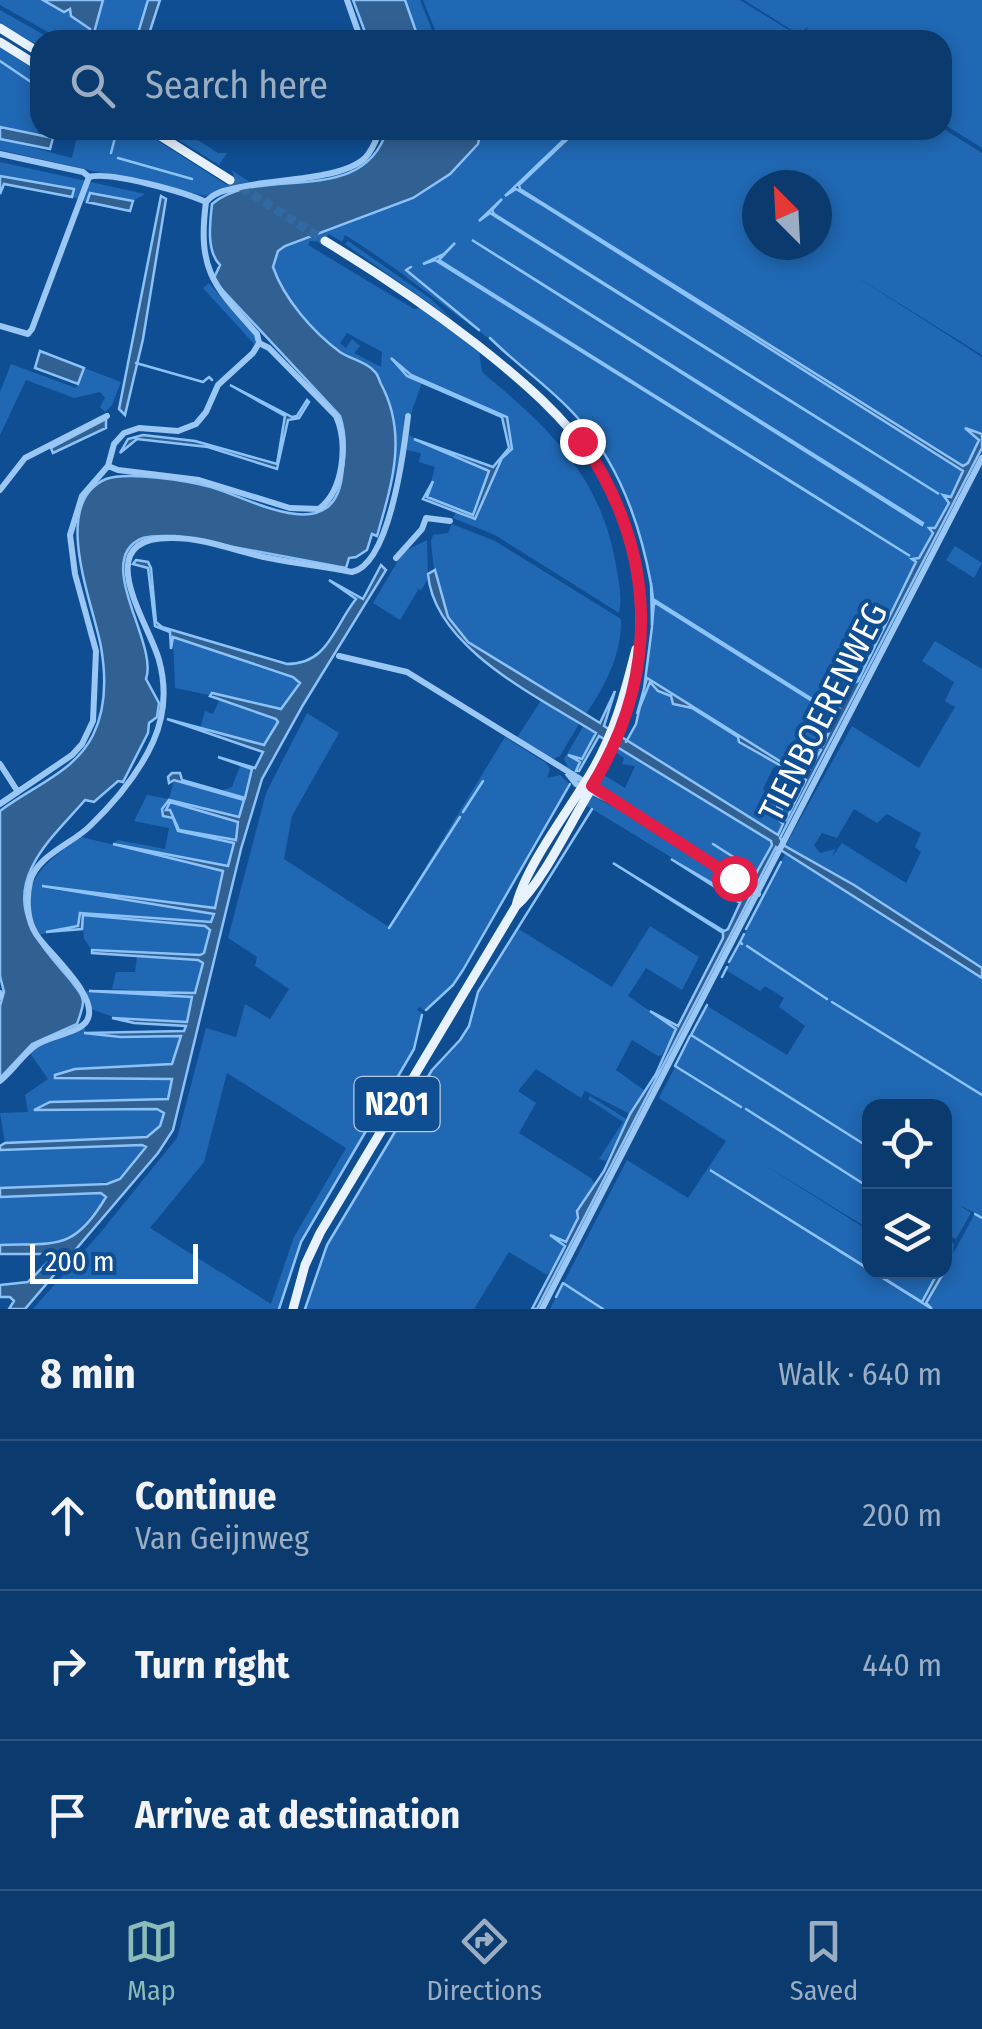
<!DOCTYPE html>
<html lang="en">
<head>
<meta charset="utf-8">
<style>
	:root { --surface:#0b3a6e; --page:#144173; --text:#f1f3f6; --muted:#9aadc2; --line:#2b5481; --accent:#8bbbb9 }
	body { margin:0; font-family:"Fira Sans Condensed",sans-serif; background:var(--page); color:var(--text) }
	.controls { position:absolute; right:30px; bottom:30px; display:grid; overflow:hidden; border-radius:20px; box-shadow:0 5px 15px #0003 }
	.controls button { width:90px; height:90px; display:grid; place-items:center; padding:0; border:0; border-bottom:2px solid var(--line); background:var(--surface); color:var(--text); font:50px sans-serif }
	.compass { position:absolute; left:742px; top:170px; width:90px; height:90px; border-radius:50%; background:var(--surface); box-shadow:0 5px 15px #0003; rotate:336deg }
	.scale { position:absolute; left:30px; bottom:25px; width:168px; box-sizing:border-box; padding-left:10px; border:5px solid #fff; border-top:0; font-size:28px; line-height:35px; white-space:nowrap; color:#fff; -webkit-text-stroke:8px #0f4e93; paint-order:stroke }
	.stop { position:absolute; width:30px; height:30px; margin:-22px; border:8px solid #e11d48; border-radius:50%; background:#fff }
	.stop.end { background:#e11d48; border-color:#fff; box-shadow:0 2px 10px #0008 }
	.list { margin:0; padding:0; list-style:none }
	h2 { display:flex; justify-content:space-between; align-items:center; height:130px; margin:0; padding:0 40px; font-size:42px }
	h2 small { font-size:32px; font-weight:400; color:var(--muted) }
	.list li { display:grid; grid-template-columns:65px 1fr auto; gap:30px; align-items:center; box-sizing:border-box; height:150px; padding:0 40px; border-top:2px solid var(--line) }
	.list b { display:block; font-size:38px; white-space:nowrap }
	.list p { margin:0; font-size:32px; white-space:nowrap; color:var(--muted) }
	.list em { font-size:32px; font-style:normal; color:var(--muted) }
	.icon { flex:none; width:55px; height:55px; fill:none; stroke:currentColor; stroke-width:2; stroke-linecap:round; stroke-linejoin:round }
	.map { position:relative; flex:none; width:982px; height:1309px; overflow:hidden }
	.search { position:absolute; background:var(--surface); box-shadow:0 5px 15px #0003; left:30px; right:30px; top:30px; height:110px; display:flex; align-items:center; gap:25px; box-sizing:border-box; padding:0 35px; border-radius:30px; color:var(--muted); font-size:38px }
	.sheet { height:580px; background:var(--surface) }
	nav { display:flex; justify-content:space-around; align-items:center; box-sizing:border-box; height:140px; border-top:2px solid var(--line); background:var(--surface); font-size:28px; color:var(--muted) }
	nav a { display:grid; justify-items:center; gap:5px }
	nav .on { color:var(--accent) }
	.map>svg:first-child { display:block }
	.green { fill:#2068b3; fill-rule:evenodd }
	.water { fill:#316093; stroke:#8cc2f8; stroke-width:2.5; fill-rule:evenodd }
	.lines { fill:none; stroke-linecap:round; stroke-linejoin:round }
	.stream { stroke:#8cc2f8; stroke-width:2.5 }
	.major-tunnel { stroke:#3369a3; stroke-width:9; stroke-dasharray:9 4.5; stroke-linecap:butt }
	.minor { stroke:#9bc7f4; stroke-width:6 }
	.major { stroke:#e8f2ff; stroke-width:9 }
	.route { stroke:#e11d48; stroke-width:12 }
	.labels { text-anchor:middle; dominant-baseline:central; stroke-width:8; stroke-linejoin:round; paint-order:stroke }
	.shield { fill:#0f4e93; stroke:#b7cadf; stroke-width:2.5 }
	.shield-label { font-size:32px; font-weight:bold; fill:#fff }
	.street-label { font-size:35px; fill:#fff; stroke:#0f4e93 }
</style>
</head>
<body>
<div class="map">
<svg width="982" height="1309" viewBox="0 0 982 1309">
	<rect width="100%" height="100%" fill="#0f4e93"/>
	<path class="green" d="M0,0H43L64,12L70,9L72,17L91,29L87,40H62L0,5Z
		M103,0H148L136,40H92Z
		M405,0H420L436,40H419Z
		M423,0H740L805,40H439Z
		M744,0H982V148L942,123V40H812L805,35L808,27L798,34Z
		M0,10L53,40H40V47L0,23Z
		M0,45L40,69L38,135L0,127Z
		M942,128L982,153V355L849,272L982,357V434L969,429L980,440L968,463L963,466L922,442L960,466L963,471L959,484L919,558H914L917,562L857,681L853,685L839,678L851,687L850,691L823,746H817L822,749L807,777L781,763L773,768L763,789L791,811L783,820L778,812L776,816L783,824L779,835L626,742L636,724L648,682L671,696L674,704L692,707L647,678L652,603L664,609L652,599C640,473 569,395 469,324C428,294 389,262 345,235L342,242L329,234L323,242L310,241L308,245L414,309L421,308L479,352L482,372C546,425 599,474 615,560C618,577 623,598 619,613L495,535L453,518L456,512L471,519L478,516L502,458L511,452L507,417L411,375H407L422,382L409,420L404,416L402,450L385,509C397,459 405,420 377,374C371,364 353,360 344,354C324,341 271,287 274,263C275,251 283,246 294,241L413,198L450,174L480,137L481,130H574L541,164L577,130ZM757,185H817V245H757ZM471,241L655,356V357ZM443,254L438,260L585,354L434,260L422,263ZM347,333L382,352L381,367L354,353L360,346L352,339L346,348L340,343Z
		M47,130H141L227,185L234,175L231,170L250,182L205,196L0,150V139L72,158L77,136Z
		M163,130H182L218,153H227L219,165Z
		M0,162L145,194L133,201L90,193L87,202L72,197L73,189L0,176Z
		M348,241L431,299L453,320L345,244Z
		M209,283L255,336V345L203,288Z
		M11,364L76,388L84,368L121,382L112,405L105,412L100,407L105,398L100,392L74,398L26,380L0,435V392Z
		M408,434L425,445L489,471L473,515L427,497L435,467L419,462L421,453L406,450Z
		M452,524L495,541L621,619C622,654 605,687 585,715C549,692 467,653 448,617C437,594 433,566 431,541L433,535L448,533Z
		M427,540L428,579L421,590L415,588L418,590L400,620L373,603L403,552Z
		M955,546L982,563L974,578L946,560Z
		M173,637L293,677L300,683L281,710L175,688Z
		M935,641L982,669V968L854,885L785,846L852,726L919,768L955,707L945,701L954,682L922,661ZM854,809L877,823L887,814L921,833L915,847L921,852L906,883L842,843L832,857L835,849L820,853L814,845L822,833L837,838Z
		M220,699L276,719L278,721L264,745L200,729L205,711L213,714Z
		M542,699L579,724L560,756L553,759L516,739Z
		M307,713L339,733L292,816L284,859L389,927L505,737L546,763L550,769L547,778L560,775L570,784L453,985L425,1011L419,1007L417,1010L423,1014L414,1049L301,1242L279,1309H33L100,1233L177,1138L206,1028L236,1037L245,1004L270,1019L289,989L255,966L257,957L228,938L266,793ZM227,1073L346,1148L294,1237L271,1304L150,1228L204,1162Z
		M584,725L596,733L582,760L568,755L581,762L576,771L568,768L564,759Z
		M617,748L772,841V845L750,884L641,818L596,785L602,774L625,788L635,766L622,764L624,758L615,752Z
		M240,766L252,769L245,798L221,791L232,787Z
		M174,780L245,800L240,817L170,800L162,809L163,816L173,818L176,829L234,843L227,867L114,843L118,840L165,849L169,828L134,821L147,795L169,799Z
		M590,795L616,808L747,890L741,900L584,804Z
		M170,802L238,822L235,841L179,830L172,813L165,810Z
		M81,837L224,871L215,908L43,888L214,914L212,922L80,914L78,926L39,935C16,882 41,866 81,837Z
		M785,854L982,978V1309H932L926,1303L951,1260L948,1259L945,1263V1236L954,1244L953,1254L975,1213L959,1205L971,1213L956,1239L945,1234L944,1106H870L869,1229L760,1162L869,1231V1269L709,1171L929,1309H550L627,1160L688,1198L726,1141L659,1098L707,1006L787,1055L805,1026L779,1007L784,998L765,986L760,991L726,970Z
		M82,915L205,926L210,930L204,953L200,955L92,950L84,939Z
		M650,926L699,957L682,990L646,968L628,996L676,1029L662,1055L658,1056L632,1040L616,1070L644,1090L630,1114L585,1091L581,1098L536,1069L518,1091L536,1103L519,1133L591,1178L595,1185L577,1211C577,1232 560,1258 547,1275L509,1252L474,1309H305L327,1245L432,1070L460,1040L469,1026L478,992L517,928L612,987Z
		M137,956L203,961L195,993L112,989L116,972H135Z
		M86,991L192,997L193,999L188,1022L119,1019L91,1009Z
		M85,1027V1033L89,1035L181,1036L175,1060L167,1066L75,1069L172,1079L168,1099L50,1102L34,1109H157L164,1113L160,1126L149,1137L5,1143L0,1113L28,1112L25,1095L48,1079L30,1053L40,1045Z
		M590,1096L628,1120L606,1161L599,1159L623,1122L588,1099Z
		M142,1145L146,1149L115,1182L0,1188V1150Z
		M101,1193L105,1199L73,1238L63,1243L0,1245V1197Z
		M873,1272H933L937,1274L923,1302Z"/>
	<path class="water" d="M43,0H103L92,40H87L90,29L71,16L70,9L64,12Z
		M148,0H160L147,40H136Z
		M353,0H405L419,40H368Z
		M0,127L53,138L50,149L0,139Z
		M387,130H481L478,144L450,174L413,198L285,246L278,251L273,267C284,299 313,332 340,352C350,359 367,362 374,371C378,374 379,380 381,384C408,434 392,484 377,536L372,534L367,550L356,557L349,558L346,568L175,536C165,536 152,535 143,538C91,558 159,643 146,679L159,703L157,717L149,723L148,733L123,782L118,781L94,802L85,800C67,821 44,842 32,867C8,915 44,948 72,982C76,988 83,994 83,1002C83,1008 79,1018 77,1024L32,1044L0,1078V1006L4,992L0,976V811C31,787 75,772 93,735C106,709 106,676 101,647C94,606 49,503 106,479C127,471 189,481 211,487C252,499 333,548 342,476C345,454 347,437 340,416L217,284L214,278L220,265C206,251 210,223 212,204C261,163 362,210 387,130Z
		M574,130H577L519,185L520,189L963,466L968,463L979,440L965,428L982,434V448L780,838L785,846L854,885L982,968V978L776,847L537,1309H532L565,1246L550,1235L566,1242L578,1218L577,1211L604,1171L630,1114L656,1074L676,1029L650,1011L678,1026L723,938V933L613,863L724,931L728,929L740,903L671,859L741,900L772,845L771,841L599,736L579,771H576L580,762L568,755L582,759L596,733C540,698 434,648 428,574L435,570L448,617L468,642L600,723L615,691L604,726L778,835L783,824L775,816L777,807L782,809L781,819L786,820L806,780L739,742L738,737L692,708L673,704L671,696L658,691L650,682L637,714L647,678L805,777L821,750L812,742L823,746L836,716L654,602L652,626L651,583L653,599L836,714L851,687L838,677L852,684L858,681L916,562L912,559L919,558L933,533L929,528H935L949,503L943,495L951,497L963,471L546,207L516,189L505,196Z
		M0,176L74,189L72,197L4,184L0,194Z
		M90,193L133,201L130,211L87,202Z
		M161,196L166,199L143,339L125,415L119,409Z
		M502,199L492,210L494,214L939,494L490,213L479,221Z
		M472,240L923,523L922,525Z
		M455,243L439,260L910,556L435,260L423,264L444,254Z
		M40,351L84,368L78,384L35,368Z
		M391,358L411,375L507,417L512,449L502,458L475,519L423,499L433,481L427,497L473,515L489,471L414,439L493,467L509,448L502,417L407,376Z
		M230,385L292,417L297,416L307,400L309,402L299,418L288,420L277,469L208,447L137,439L120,453L128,439L143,435L195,441L277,464L285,416Z
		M106,419V428L53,453L51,448Z
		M136,560L148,562L151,568L156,622L162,627L287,664C328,664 333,628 356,599L329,580L363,599L381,565L386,570L303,705L262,779L241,849L173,1130L158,1153L25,1309H9L14,1301L10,1297H0V1285L28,1282L51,1259L43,1254H0V1245C57,1243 74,1251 106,1197L101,1193L0,1197V1188L107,1184L120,1179L146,1147L142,1145L0,1150V1146L5,1143L147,1137L160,1126L164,1113L157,1109L34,1110L50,1102L168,1099L172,1079L55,1078V1075L75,1069L172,1064L181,1036L121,1037L84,1033L184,1031L186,1026L134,1023L112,1018L187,1022L192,997L89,991L195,993L203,963L198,960L92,953V950L200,955L204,953L210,930L205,926L83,915L82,929L46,932L78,926L80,913L211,922L214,914L42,886L215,908L223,871L113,844L228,866L234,843L178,831L173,818L163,816L162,809L169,800L239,817L244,800L174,780L169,783L168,777L172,773H180L182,780L245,798L252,769L218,757L255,768L263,752L167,719L264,745L278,722L276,719L210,696L212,693L281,709L300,683L293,677L173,637L171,649L170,632L155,626L148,568L133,564ZM170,802L238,822L236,840L179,830L170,810H166Z
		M710,1170L922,1302L937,1274L933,1272H944L926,1303L932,1309Z"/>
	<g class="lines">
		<path class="stream" d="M0,61L40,88
			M111,153L117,130
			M118,158L192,179
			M411,267L406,270L479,330
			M490,338C517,365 550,387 576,416C619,463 640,523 651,584
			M136,363L203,382L209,377L212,380
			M644,689L652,627
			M626,742L636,724L640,706
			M463,812L483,781
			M713,844L757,872
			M389,928L460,817
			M746,929L781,862
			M742,944L740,942L744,934
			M747,946L827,999
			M729,962L740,942
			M722,977L727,967
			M832,1002L982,1095
			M707,1005L691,1035L870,1148
			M426,1010L453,985L463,970L570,784
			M690,1036L675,1066L741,1107
			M746,1109L870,1188
			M944,1195L950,1199
			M975,1214L982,1218
			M556,1297L563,1283L603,1309
			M279,1309L301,1242L414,1049L422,1015
			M305,1309L327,1245L432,1070L460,1040L469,1026L478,992L592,809"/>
		<path class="major-tunnel" d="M230,180L325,241"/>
		<path class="minor" d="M347,0L361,40
			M0,154L83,172L89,177C110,171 184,192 206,202
			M206,202C215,191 228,190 241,187C273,179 342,180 365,158C373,150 376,140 380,130
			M0,326L28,334L32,329L89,177
			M108,466L118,470L199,480L290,508L319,509C344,490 348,443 336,416L269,348L259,343L257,334C214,286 197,271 206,202
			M0,490L25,458L107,416
			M396,558L422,529L426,518L450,521
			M339,656L407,672L585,782L758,894
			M0,764L18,792
			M568,774L576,784L607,799
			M0,804L72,755L82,744L93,721L96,651L75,574L70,535L82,496L108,466L114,444L124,433L139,428L178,431L196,424L206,412L218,385L253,353L259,343
			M0,993V997
			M0,1081C14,1070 23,1053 38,1044C51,1036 77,1033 86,1022C103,999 48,953 36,934C27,920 26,899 30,882C36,856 72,844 90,826C116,801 138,775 153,742C165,715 167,689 159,660C149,623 86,536 173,538C206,538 237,552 269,558C297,564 324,566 352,572C390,564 404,450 408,416
			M542,1309L982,458"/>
		<path class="major" d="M0,28L40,53
			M0,42L40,67
			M151,130L230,180
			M325,241C378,273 428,307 476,344C572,419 640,489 640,619C640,688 625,732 590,791C570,823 543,882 516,906
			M293,1309L305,1265L320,1233L516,906C526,865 570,809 592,771C615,732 625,692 636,649"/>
	</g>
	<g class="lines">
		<path class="route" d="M582,441C657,551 661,673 592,786L734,878"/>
	</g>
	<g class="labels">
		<rect class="shield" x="354.5" y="1077" width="85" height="54" rx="8"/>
		<g class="shield-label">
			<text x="397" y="1104">N201</text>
		</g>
		<g class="street-label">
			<text transform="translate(823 712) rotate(-63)">TIENBOERENWEG</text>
		</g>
	</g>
</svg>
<div class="controls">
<button><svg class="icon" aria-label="locate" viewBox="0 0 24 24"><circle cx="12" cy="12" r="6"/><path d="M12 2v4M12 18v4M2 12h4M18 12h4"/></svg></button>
<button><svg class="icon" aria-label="layers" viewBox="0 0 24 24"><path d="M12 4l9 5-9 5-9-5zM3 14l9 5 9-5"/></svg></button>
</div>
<svg class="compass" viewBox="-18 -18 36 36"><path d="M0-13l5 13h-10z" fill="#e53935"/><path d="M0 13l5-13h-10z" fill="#9aadc2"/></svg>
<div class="scale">200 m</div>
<div class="stop" style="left:734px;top:878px"></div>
<div class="stop end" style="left:582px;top:441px"></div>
<div class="search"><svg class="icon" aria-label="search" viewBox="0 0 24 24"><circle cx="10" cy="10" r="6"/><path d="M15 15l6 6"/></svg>Search here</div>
</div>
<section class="sheet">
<h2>8 min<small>Walk · 640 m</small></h2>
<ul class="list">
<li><svg class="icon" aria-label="ahead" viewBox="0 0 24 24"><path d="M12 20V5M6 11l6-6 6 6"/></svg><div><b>Continue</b><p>Van Geijnweg</p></div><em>200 m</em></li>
<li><svg class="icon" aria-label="right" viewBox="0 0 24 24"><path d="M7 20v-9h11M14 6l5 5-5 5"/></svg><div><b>Turn right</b></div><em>440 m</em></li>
<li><svg class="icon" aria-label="arrive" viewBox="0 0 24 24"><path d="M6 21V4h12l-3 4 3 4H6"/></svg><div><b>Arrive at destination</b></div></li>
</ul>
</section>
<nav>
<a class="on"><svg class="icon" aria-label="map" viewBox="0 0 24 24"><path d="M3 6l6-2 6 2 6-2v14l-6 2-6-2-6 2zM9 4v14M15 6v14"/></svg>Map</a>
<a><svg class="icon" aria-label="directions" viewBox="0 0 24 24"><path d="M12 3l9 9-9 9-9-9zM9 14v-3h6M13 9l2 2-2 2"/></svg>Directions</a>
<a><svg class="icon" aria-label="saved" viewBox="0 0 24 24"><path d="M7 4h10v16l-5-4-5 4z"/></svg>Saved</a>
</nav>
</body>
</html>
